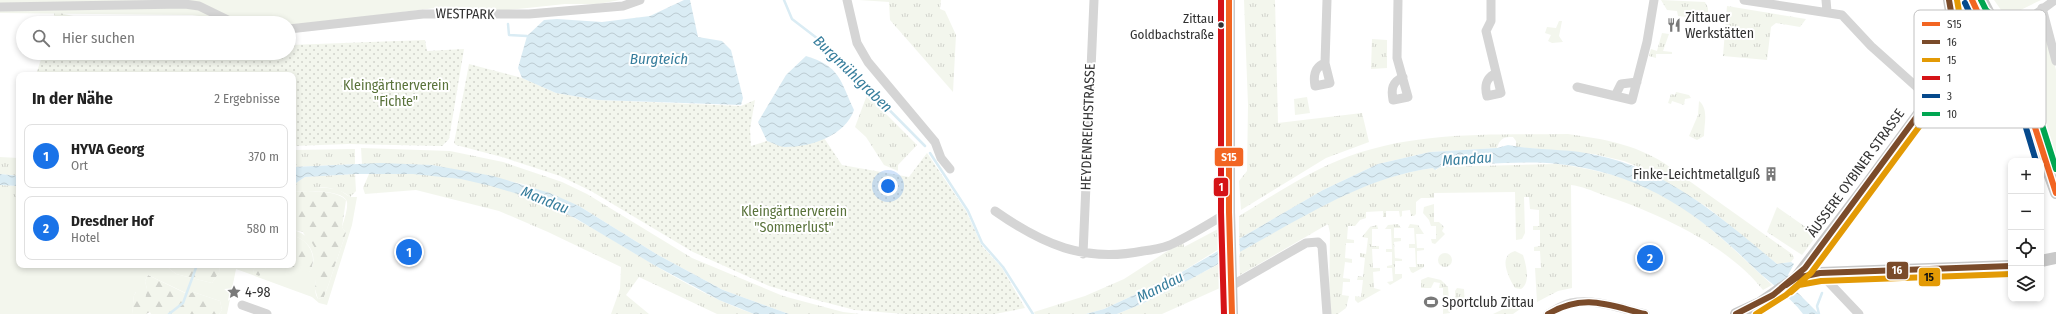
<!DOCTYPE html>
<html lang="de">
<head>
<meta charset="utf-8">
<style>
	:root { --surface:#fff; --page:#f2f2f2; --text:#222; --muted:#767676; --line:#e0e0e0; --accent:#1a73e8 }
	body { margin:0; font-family:"Fira Sans Condensed",sans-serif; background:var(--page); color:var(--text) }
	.controls { position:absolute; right:12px; bottom:12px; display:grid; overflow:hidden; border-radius:8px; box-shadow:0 2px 6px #0003 }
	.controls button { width:36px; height:36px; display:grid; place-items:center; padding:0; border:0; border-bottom:1px solid var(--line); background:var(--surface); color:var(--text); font:20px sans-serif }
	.you { position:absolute; left:888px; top:186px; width:14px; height:14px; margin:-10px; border:3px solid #fff; border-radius:50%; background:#1a73e8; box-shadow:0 0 0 6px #1a73e833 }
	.badge { display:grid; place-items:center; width:26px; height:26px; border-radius:50%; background:var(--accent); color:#fff; font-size:13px; font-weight:700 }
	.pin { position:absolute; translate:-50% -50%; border:2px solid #fff; box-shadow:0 1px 4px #0006 }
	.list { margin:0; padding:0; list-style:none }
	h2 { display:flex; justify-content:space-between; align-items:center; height:52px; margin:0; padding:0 16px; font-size:17px }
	h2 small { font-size:13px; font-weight:400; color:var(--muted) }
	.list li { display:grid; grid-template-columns:26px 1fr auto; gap:12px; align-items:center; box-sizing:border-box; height:64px; margin:0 8px 8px; padding:0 8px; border:1px solid var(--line); border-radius:8px }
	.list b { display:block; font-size:15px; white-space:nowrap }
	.list p { margin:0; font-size:13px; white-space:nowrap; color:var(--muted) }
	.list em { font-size:13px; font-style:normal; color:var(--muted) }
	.icon { flex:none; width:22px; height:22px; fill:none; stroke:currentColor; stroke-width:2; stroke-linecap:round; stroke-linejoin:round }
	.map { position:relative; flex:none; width:2056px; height:314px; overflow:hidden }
	.search { position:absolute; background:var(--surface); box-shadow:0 2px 6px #0003; left:16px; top:16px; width:280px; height:44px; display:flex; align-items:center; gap:10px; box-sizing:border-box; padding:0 14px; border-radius:22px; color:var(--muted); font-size:15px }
	.panel { position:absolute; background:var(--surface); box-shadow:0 2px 6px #0003; left:16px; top:72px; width:280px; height:196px; border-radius:8px }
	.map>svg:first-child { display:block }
	.grass { fill:url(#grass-tufts) }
	.forest { fill:url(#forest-firs) }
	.park { fill:#f3f6ed }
	.garden { fill:url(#garden-dots) }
	.water { fill:url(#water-waves) }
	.pier { fill:#fff }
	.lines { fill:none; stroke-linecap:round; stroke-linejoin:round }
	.stream { stroke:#daecf4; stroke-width:2.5 }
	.minor { stroke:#d5d5d5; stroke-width:9 }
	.major { stroke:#c9c9c9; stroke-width:12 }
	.bus-1-casing { stroke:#fff; stroke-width:9 }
	.bus-2-casing { stroke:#fff; stroke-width:9 }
	.bus-3-casing { stroke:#fff; stroke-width:9 }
	.bus-4-casing { stroke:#fff; stroke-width:9 }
	.bus-5-casing { stroke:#fff; stroke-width:9 }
	.bus-6-casing { stroke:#fff; stroke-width:9 }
	.bus-1 { stroke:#f26522; stroke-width:6 }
	.bus-2 { stroke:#7a4b2a; stroke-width:6 }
	.bus-3 { stroke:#e39a05; stroke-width:6 }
	.bus-4 { stroke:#d51317; stroke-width:6 }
	.bus-5 { stroke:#05498c; stroke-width:6 }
	.bus-6 { stroke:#00a651; stroke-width:6 }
	.bus-dot { fill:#313131; stroke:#fff; stroke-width:1.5 }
	.labels { text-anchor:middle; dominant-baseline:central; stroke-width:4; stroke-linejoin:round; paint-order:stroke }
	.bus-label { font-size:13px; fill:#313131; stroke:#fff; text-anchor:end }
	.street-label { font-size:14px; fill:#313131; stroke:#fff }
	.poi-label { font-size:14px; fill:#313131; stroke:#fff; text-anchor:start }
	.park-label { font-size:14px; fill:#59723a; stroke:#fff }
	.water-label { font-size:15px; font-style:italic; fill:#367d9c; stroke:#fff }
	.key { fill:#fff; stroke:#c1c1c1; stroke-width:1 }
	.key-label { font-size:11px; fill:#313131 }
	.line-badge { stroke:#fff; stroke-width:1.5 }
	.badge-label { font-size:11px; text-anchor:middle; font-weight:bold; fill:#fff }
	.pale-badge-label { font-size:11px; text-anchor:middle; font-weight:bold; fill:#111 }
</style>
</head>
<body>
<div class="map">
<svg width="2056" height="314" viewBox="0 0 2056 314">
	<defs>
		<pattern id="grass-tufts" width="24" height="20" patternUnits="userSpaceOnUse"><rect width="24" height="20" fill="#f3f6ed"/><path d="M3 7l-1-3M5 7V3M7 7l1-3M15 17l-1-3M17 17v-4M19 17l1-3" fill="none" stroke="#d1d3cc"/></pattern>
		<pattern id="forest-firs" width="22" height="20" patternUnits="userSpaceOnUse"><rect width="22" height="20" fill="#f3f6ed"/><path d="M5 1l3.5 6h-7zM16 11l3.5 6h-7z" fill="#d1d3cc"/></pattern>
		<pattern id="garden-dots" width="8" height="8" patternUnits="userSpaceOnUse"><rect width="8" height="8" fill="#f3f6ed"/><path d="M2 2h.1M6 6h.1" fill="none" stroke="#d1d3cc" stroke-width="1.8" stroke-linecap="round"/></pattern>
		<pattern id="water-waves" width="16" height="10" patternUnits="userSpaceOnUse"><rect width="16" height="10" fill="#daecf4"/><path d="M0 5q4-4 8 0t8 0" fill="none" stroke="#bccbd2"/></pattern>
	</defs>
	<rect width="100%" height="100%" fill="#fff"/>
	<path class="grass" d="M859,0H941L940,9L945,11L956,35L953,92L890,20L889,2Z
		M1244,0H1275L1278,123L1362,113L1369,142L1326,158L1241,210L1239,181L1247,171L1248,105Z
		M1661,0L1705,2L1708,8V20L1678,16L1677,11L1667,10Z
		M1727,6L1806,19L1800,27L1776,23L1771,27L1767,60L1723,56Z
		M1662,33L1669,34L1663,51L1672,52V54H1656V58L1649,56L1651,49L1657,51Z
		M1372,39L1387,40V68L1371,69Z
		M1676,92L1689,95L1691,98L1685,99L1684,105L1672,101L1671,104L1668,103L1671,94L1675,95Z
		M867,95L917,145L898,165V171L884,165L866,137L855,127Z
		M1307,97L1310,113L1295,115L1294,99Z
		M1699,101C1709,109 1704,124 1704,136L1697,140L1689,136L1698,115Z
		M1568,134C1603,139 1634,144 1664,163L1792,254L1794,258L1791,262L1777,264L1707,207L1646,170L1624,161L1594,154L1516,147V141L1513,137C1504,137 1500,138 1497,148L1430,152L1378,164L1323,190L1239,239V216C1269,198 1305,174 1337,161C1410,130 1491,135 1568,134Z
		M361,148L450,151L503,162L562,182L587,194L692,258L783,296L843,312L860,314H789L723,290L658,255L579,206L523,184L432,165L362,164Z
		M355,149V164L293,167V150Z
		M0,157L19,158V176L0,174Z
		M1557,164C1587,168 1615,174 1642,185C1693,207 1732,248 1772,285L1763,290C1728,245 1656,212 1603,195C1593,191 1581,186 1571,185L1572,288L1558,291L1537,302L1535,268H1541L1540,251H1534V247L1540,246V230H1533V226H1539V210L1530,209L1529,197H1524L1525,233L1522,239L1516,240L1515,192L1434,193V198H1421L1416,202V214L1414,216H1411L1410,210L1402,211V216L1400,217L1399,211H1386V217H1383V211L1366,212V218L1360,220L1355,226H1348L1347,239L1354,240V243H1346L1345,258L1352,259V263L1345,262L1343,278L1350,279V282H1343L1342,295L1349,296L1346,308L1338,314H1329L1330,233L1328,224L1240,275L1239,252C1301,218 1362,177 1433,168L1436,170L1440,167Z
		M355,174L356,191L350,197C336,184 311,187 293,188V185L305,177Z
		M369,174C390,174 411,173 432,175C481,179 533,195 576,219C635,251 690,292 754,314H717L639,277L626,295L649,314H611L620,289L621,267L548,232L499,211L416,190L365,194L363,188Z
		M0,185L19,186V199H0Z
		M1434,204V222H1439L1444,227L1442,231L1445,234L1435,244L1432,243L1431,239H1436V226H1431L1429,220L1423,213L1424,207Z
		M1777,207L1817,235L1802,255L1767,232Z
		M1398,224L1401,228H1394V238H1401V241L1394,242L1395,258L1402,259V261H1395V274H1402V278L1390,285L1387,282L1393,281L1392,268H1387V266L1392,265V252H1386V249H1392L1391,229H1385L1388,225Z
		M1410,224L1418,225L1424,234H1416L1417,248H1424V250L1417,251V264H1424V267L1413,273L1411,272L1409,267H1416L1415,248H1409V244H1415L1414,228H1408Z
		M1377,225L1378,229H1372V246H1379V249H1372L1373,268H1380V271L1373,272L1374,288L1381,290L1358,303L1355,300V296L1361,297L1363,280H1357L1358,276L1363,277L1365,258L1360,257V253L1366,254L1368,238L1362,237L1370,227Z
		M1218,229L1219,249L1175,276L1104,309L1086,314H1035L1034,312L1085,296L1124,279L1183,241L1184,247Z
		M1515,251L1523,255C1526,264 1531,283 1521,289L1515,288C1509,278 1497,256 1515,251Z
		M1438 260a7 7 0 1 1 14 0a7 7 0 1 1-14 0Z
		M1219,264L1220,288L1162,314H1117L1144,303Z
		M1428,277L1441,280L1448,287L1450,313L1443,314V288H1439L1440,283L1434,282L1431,288H1421V280Z
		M1457,288L1464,289L1465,305L1456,310L1455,291Z
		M1514,304L1523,307L1513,314H1493Z"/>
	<path class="forest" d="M308,191C320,192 337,191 346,200L342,227L346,233L327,289L324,297L318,299L315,289L317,257L303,232L293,230V192Z
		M293,236C309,239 319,258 309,273L268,266L259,277L253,273L255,265H293Z
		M158,265H220L219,273L212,283L176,274L166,266Z
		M148,275L187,294L193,292L220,301L222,310L219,314H151L150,312L146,314H132L134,295L137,291L147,289L145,281Z"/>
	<path class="park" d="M0,0H620L598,4H565L481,13L435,8L289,26V23H249L192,15L0,13Z
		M1994,0H2041L2006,17Z
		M2043,16L2056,70V168L2012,36Z
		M1559,21H1562L1559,36L1563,42L1552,43L1548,41L1551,35L1545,33L1547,27L1556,28Z
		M316,187L338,189L350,197H357L352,225L327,305L319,303L312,297L236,269L227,314H219L222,310L220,301L193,292L188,294L148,275L145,281L147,289L145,301L141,302L136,292L134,295L132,314H0V199H19V265H158L166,266L176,274L212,283L219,273L220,265H255L253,273L259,276L268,266L309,272C320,258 309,239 293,236V230C310,234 320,250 318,268C317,278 312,290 318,299L324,297L327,289L346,233L342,227C344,220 348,209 347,202C344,189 304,191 293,192V187Z"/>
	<path class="garden" d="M55,12L101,22L189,23H52Z
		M425,40L427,51L464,49L449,139L442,146L348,144L293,146V75H36L43,53H289V45Z
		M469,64L522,78L556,93L598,100L741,106L755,100L750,129L751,146L767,141L784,147L807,144L824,138L842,165L909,177L927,153L966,211L982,246L1002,268L1025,308L995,314H904L855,310L820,301L769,286L693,252L591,191L560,176L502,157L456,145L454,143Z"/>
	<path class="water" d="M684,0H690L698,37L722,41L731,50L743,98L741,105L598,100L556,93L522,78L518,68L527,36L544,20L557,19L602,22L650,16Z
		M806,56C840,66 840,80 854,110C845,136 811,147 785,147C780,147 773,143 767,141L758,122L786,75Z
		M1508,145C1537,151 1567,148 1596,155C1668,170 1722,218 1777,264L1791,262L1794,264L1788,275L1797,292L1819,314H1803C1790,296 1768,282 1752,266C1695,210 1640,173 1558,164C1523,160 1477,165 1440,167L1435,170L1433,168C1373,176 1322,206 1270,235C1228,259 1186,282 1144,303L1117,314H1086L1104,309L1175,276L1323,190L1378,164L1430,152L1497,148Z
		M380,163L432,165L493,176L550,193L579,206L658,255L723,290L789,314H754L719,300L654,265L575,218L521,195L491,186L461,179L413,174H355L305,177L293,185V167Z
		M0,174L19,176V186L0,185Z"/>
	<path class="pier" d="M1239,236L1240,254L1219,266V247Z"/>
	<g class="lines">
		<path class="stream" d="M784,0L792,19L822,42L925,146
			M508,24L509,35L527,36
			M930,153L968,211L982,243L1003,267L1033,314
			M169,314L183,303L197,265
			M1819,314L1817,306L1822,293"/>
		<path class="minor" d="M847,0L857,43L868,62L935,142L941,158L950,169
			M1398,0L1397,58L1408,97L1393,100C1391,89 1392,82 1403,77
			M1491,0V21L1486,31L1501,93L1487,96C1484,85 1486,78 1496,73
			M1744,0L1842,15L1871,46L1929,98
			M1826,0L1827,11
			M0,7L185,4L199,6L234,23
			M2042,8L2056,61
			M289,29L423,14H529L623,6L640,0
			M2000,33L2029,19L2055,0
			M1325,63C1315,67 1313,75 1315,86L1330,83L1325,63L1327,0
			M1577,87L1632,100L1647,42L1654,0
			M1615,96L1621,84L1637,82
			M995,211C1042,244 1084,263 1143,251C1152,250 1162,248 1170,245C1190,236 1210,223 1229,212
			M1083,254L1094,0
			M1820,273L1859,314
			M1231,286L1306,243L1318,242L1322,246L1327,314
			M242,305L267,314
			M1548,314C1555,310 1562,305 1571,303C1594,298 1622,309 1645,314"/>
		<path class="major" d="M1229,0V212L1232,314
			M1949,0L1957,46V62
			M1982,0L2014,62L2043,157L2056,193
			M2041,261L2056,258
			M1796,278L1820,273L2011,266
			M1736,314L1760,303L1796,278L1866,186L1957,62L2000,33"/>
		<defs>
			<path id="bus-1" d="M1229,0V212L1232,314
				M1972,0L1979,15L2000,33L2014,62L2056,193"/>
			<path id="bus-2" d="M1786,285L1796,278L1820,273L2011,266
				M1548,314C1584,293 1608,305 1645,314
				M1736,314L1773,295L1805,268L1957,62V46L1949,0"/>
			<path id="bus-3" d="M1791,292L1799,285L1821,281L2011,274
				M1756,314L1786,295L1811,273L1964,66L1965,45L1957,0"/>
			<path id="bus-4" d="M1221,0V212L1224,314"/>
			<path id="bus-5" d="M1965,3L1973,20L1994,38L2007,65L2036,161"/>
			<path id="bus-6" d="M1981,0L1986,10L2007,29L2021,59L2056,169"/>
		</defs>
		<use href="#bus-1" class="bus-1-casing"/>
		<use href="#bus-2" class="bus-2-casing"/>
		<use href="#bus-3" class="bus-3-casing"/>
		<use href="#bus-4" class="bus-4-casing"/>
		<use href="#bus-5" class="bus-5-casing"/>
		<use href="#bus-6" class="bus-6-casing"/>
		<use href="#bus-1" class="bus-1"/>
		<use href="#bus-2" class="bus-2"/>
		<use href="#bus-3" class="bus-3"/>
		<use href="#bus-4" class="bus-4"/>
		<use href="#bus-5" class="bus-5"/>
		<use href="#bus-6" class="bus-6"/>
	</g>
	<defs>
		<symbol id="restaurant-bare" viewBox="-9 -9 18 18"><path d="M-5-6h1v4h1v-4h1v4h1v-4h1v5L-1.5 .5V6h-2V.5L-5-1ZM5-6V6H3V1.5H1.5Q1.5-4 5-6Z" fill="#797979" stroke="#fff" stroke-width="2.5" paint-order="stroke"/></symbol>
		<symbol id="building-bare" viewBox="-9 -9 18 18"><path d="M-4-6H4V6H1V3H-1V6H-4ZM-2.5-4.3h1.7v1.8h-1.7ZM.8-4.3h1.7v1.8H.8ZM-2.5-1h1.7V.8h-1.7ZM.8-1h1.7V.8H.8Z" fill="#797979" stroke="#fff" stroke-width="2.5" paint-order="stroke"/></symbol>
		<symbol id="sight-bare" viewBox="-9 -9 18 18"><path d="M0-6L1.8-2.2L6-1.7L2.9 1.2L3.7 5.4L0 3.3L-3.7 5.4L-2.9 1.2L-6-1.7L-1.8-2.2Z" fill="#797979" stroke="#fff" stroke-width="2.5" paint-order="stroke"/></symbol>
		<symbol id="stadium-bare" viewBox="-9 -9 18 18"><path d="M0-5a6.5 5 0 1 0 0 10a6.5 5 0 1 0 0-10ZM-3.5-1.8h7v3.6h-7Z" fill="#797979" stroke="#fff" stroke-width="2.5" paint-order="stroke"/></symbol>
	</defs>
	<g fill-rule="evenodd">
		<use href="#restaurant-bare" x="1664" y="15" width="20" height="20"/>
		<use href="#building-bare" x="1761" y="164" width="20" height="20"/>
		<use href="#sight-bare" x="224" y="282" width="20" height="20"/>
		<use href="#stadium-bare" x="1421" y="292" width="20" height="20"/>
	</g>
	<circle class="bus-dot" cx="1221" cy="25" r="3.5"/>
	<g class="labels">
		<g class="bus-label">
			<text x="1214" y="18">Zittau<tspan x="1214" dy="16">Goldbachstraße</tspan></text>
		</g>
		<g class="street-label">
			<text transform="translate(465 14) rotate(1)">WESTPARK</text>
			<text transform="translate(1088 127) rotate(-88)">HEYDENREICHSTRASSE</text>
			<text transform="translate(1856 173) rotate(-54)">ÄUSSERE OYBINER STRASSE</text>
		</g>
		<g class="poi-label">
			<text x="1685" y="17">Zittauer<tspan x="1685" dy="16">Werkstätten</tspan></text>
			<text x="1760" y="174" text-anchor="end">Finke-Leichtmetallguß</text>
			<text x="245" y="292">4-98</text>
			<text x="1442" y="302">Sportclub Zittau</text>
		</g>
		<g class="park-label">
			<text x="396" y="85">Kleingärtnerverein<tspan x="396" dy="16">"Fichte"</tspan></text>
			<text x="794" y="211">Kleingärtnerverein<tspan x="794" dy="16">"Sommerlust"</tspan></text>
		</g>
		<g class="water-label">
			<text x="659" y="59">Burgteich</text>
			<text transform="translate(853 74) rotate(44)">Burgmühlgraben</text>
			<text transform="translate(1467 159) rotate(-4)">Mandau</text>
			<text transform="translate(545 200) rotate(22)">Mandau</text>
			<text transform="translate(1160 287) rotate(-27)">Mandau</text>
		</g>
	</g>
	<rect x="1914" y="10" width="132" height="118" rx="6" class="key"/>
	<rect x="1922" y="22" width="18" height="4" fill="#f26522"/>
	<rect x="1922" y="40" width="18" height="4" fill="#7a4b2a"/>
	<rect x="1922" y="58" width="18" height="4" fill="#e39a05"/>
	<rect x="1922" y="76" width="18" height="4" fill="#d51317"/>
	<rect x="1922" y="94" width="18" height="4" fill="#05498c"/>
	<rect x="1922" y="112" width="18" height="4" fill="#00a651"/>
	<g class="key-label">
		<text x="1947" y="28">S15</text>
		<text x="1947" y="46">16</text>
		<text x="1947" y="64">15</text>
		<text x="1947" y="82">1</text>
		<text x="1947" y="100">3</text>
		<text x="1947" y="118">10</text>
	</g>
	<g class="line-badge">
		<rect x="1214" y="147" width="30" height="20" rx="4" fill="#f26522"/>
		<rect x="1213" y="177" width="16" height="20" rx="4" fill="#d51317"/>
		<rect x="1886" y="261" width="23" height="19" rx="4" fill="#7a4b2a"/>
		<rect x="1918" y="267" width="23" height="20" rx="4" fill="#e39a05"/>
	</g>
	<g class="badge-label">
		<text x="1229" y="161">S15</text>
		<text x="1221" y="191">1</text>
		<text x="1897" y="274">16</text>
	</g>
	<g class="pale-badge-label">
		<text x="1929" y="281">15</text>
	</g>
</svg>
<div class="controls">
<button>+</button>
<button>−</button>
<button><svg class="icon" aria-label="locate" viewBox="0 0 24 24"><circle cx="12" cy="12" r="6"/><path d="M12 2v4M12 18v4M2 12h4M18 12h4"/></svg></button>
<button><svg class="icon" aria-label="layers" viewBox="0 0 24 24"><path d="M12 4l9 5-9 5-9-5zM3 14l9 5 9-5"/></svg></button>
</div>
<div class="you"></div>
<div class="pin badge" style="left:409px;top:252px">1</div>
<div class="pin badge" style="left:1650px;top:258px">2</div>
<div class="search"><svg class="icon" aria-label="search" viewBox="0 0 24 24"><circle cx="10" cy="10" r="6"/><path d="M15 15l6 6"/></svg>Hier suchen</div>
<section class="panel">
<h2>In der Nähe<small>2 Ergebnisse</small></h2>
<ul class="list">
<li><span class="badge">1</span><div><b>HYVA Georg</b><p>Ort</p></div><em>370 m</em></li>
<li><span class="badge">2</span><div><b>Dresdner Hof</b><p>Hotel</p></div><em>580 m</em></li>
</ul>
</section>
</div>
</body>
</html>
